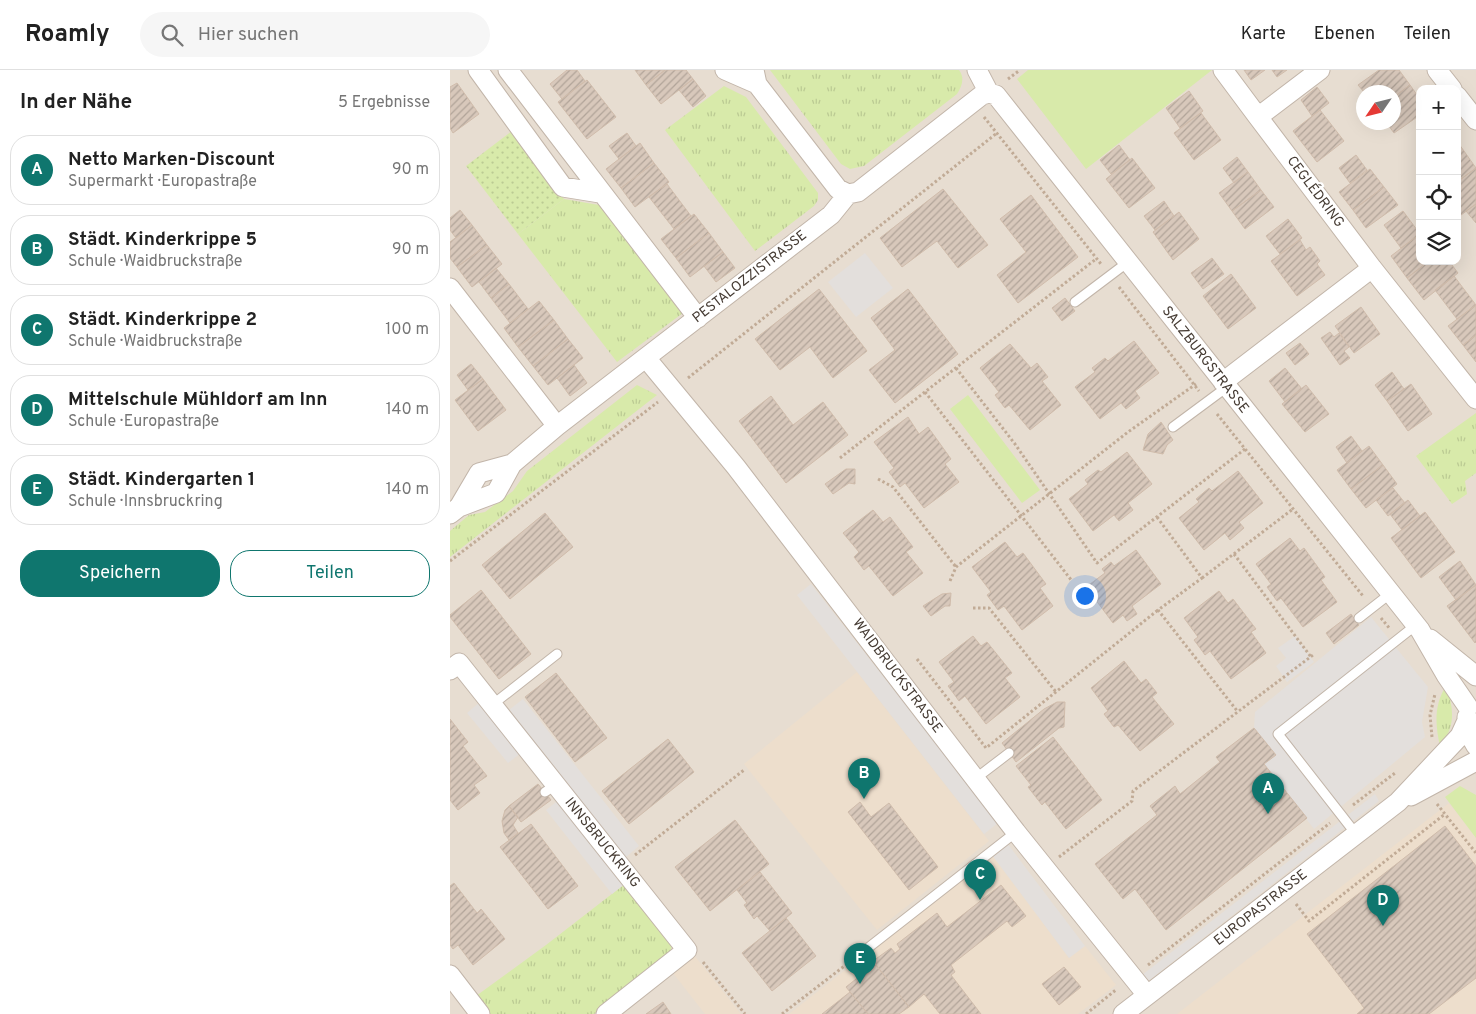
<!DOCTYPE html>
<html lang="de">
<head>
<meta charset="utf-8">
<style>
	:root { --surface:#fff; --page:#f6f6f6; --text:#222; --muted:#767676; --line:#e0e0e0; --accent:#0f766e }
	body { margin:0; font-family:Overpass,sans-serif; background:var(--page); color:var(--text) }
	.controls { position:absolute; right:15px; top:15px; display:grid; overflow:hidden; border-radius:10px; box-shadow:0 5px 20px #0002 }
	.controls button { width:45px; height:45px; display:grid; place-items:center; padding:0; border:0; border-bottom:1px solid var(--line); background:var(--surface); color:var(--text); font:25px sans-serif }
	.compass { position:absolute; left:906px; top:15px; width:45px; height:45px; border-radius:50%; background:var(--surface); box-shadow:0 5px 20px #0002; rotate:235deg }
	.you { position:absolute; left:634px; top:525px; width:18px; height:18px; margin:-12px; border:4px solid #fff; border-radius:50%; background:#1a73e8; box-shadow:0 0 0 8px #1a73e833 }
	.badge { display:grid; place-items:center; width:32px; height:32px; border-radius:50%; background:var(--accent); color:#fff; font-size:16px; font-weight:700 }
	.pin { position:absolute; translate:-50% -41px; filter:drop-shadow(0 1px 2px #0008) }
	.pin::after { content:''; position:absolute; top:26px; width:18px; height:15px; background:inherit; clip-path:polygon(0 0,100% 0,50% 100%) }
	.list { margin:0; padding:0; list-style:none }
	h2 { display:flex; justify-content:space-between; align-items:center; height:65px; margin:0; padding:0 20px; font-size:21px }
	h2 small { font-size:16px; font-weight:400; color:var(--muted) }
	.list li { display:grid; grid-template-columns:32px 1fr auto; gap:15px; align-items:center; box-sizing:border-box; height:70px; margin:0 10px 10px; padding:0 10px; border:1px solid var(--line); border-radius:20px }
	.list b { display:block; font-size:19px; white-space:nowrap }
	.list p { margin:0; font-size:16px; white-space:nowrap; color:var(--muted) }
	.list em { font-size:16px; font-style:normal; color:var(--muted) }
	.actions { display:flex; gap:10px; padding:15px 20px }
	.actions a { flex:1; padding:11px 0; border:1px solid var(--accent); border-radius:20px; text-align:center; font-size:18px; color:var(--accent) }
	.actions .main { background:var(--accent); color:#fff }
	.icon { flex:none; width:28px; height:28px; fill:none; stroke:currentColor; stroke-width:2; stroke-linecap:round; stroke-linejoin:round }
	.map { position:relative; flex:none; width:1026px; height:944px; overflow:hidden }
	header { display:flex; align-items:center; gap:30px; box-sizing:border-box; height:70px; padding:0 25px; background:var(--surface); border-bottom:1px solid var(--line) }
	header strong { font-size:24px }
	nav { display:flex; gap:28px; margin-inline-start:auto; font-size:18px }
	.search { width:350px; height:45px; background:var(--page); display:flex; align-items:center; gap:12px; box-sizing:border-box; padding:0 18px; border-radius:28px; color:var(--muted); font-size:19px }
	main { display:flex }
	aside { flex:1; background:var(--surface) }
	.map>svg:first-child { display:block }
	.residential { fill:#e7ddd1; fill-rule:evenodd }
	.education { fill:#eddecc }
	.grass { fill:url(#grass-tufts) }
	.park { fill:#d8eaaa }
	.garden { fill:url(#garden-dots) }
	.parking { fill:#e3dfdc }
	.building { fill:url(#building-hatch); stroke:#d0bcab }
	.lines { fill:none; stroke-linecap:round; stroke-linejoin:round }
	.lane-casing { stroke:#c2b5a9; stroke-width:11 }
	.street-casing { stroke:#c2b5a9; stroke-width:21 }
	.path { stroke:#c1ab96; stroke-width:3; stroke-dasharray:2.5 2.5; stroke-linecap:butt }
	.lane { stroke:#fff; stroke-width:9 }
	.street { stroke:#fff; stroke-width:19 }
	.labels { text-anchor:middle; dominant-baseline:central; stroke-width:4.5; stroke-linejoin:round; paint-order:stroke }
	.street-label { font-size:14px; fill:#453b33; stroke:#fff }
</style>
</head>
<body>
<header>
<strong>Roamly</strong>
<div class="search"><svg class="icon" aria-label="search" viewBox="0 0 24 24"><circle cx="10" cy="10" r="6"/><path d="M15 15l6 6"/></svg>Hier suchen</div>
<nav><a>Karte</a><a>Ebenen</a><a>Teilen</a></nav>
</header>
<main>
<aside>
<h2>In der Nähe<small>5 Ergebnisse</small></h2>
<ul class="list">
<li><span class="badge">A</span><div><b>Netto Marken-Discount</b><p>Supermarkt · Europastraße</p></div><em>90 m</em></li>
<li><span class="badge">B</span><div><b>Städt. Kinderkrippe 5</b><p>Schule · Waidbruckstraße</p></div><em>90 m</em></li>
<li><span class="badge">C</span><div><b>Städt. Kinderkrippe 2</b><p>Schule · Waidbruckstraße</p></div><em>100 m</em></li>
<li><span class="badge">D</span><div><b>Mittelschule Mühldorf am Inn</b><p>Schule · Europastraße</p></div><em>140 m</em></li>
<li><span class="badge">E</span><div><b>Städt. Kindergarten 1</b><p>Schule · Innsbruckring</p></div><em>140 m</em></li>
</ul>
<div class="actions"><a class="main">Speichern</a><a>Teilen</a></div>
</aside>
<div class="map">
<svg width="1026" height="944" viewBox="0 0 1026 944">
	<defs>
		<pattern id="grass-tufts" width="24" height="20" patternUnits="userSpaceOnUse" patternTransform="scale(1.25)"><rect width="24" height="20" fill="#d8eaaa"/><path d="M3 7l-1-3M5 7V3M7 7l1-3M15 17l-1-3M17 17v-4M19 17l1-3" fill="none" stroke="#bbca93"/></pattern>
		<pattern id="garden-dots" width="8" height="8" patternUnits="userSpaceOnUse" patternTransform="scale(1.25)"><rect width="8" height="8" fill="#d8eaaa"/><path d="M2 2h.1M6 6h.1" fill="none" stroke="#bbca93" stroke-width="1.8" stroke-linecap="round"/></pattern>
		<pattern id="building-hatch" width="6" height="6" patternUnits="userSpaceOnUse" patternTransform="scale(1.25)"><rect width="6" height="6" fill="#d8c8bb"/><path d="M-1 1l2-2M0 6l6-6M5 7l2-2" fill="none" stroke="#b1a499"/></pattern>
	</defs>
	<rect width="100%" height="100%" fill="#f3ece4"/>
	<path class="residential" d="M0,0H1026V944H0ZM970,19H1007V191H970ZM914,22H944V52H914Z"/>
	<path class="education" d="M407,602L539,771L427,860L294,694Z
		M999,733L1026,768V944H727Z
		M542,785L619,888L635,876L666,915L628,944H339Z
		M244,885L291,944H255L223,903Z"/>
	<path class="grass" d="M320,0H509C515,8 512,16 507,24L414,96L400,99L391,94Z
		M274,16L296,27L368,123V130L364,136L305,181L215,60Z
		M114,129L149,135L233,243L167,292L68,164Z
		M187,315L207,325L0,487V461L19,445L35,442L63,421L77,401Z
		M1026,343V403L1015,411L1017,424L1002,434L966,386Z
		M996,616C1004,638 1006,657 990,676C985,654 984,635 996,616Z
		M176,813L222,875L220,884L213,892L144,944H40L26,926L96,875Z"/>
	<path class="park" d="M578,0H762L636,99L567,9Z
		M518,325L590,420L572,433L500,339Z
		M1010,716L1026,725V768L995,727Z"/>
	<path class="garden" d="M62,61L114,129L68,164L16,96Z"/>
	<path class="parking" d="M415,183L443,218L406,247L378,212Z
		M361,514L548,753L534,764L347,525Z
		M921,547L978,617L972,652L975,667L864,759L814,694L826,685L804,658L805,642Z
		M845,566L864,592L837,612L826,596L836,588L828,578Z
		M73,629L189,776L176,787L59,640Z
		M30,632L71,683L58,693L17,643Z
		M925,724L929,731L697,912L692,905Z
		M110,729L176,813L162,824L96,740Z
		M557,773L635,876L619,888L542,785Z"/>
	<path class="building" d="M117,0H127L135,11L112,29L100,14Z
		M185,0H215L196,15Z
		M215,0H236L243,9L211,34L196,15Z
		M794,0H815L801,10Z
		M822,0H837L827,7Z
		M929,0H949L960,15L944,27V22H914L908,15Z
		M243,9L256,26L243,37L229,20Z
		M137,10L166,47L137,69L108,32Z
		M7,13L29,44L3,63L0,58V17Z
		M960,15L970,29V45L944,63L936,52H944V27Z
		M867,17L879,33L862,46L851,30Z
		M739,21L753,41L730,58L716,38Z
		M870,40L894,71L867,92L843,61Z
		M751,43L771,70L744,90L724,63Z
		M177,63L186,76L169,89L159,76Z
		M190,73L204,93L171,118L156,99Z
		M1009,74L1026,98L1007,112V76Z
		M669,75L680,90L661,104L650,90Z
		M906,85L917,100L900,113L889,98Z
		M787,87L798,102L784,113L773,98Z
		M682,88L705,118L679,138L656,109Z
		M204,93L219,112L185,137L171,118Z
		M1026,98V134L1011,145L1007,141V112Z
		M920,99L934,117L903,140L889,122Z
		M798,102L811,120L782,141L769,123Z
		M217,114L241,146L224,159L199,127Z
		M934,117L948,135L916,158L903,140Z
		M493,119L538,175L508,198L487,171L452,197L430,168Z
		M811,120L824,137L795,159L782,141Z
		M581,125L628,187L568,233L547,205L576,182L550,149Z
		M714,131L724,146L705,160L694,146Z
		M1026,134V153L1016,141Z
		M10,140L22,155L6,168L0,160V148Z
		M953,141L970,164L951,178L934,155Z
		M729,142L749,169L723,190L703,162Z
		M244,144L259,163L226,188L211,169Z
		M838,149L852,168L830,184L816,166Z
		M22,155L37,175L7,197L0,188V172Z
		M259,163L273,182L240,207L226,188Z
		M970,164V191H979L957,208L941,186Z
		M850,170L856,180L860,177L870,191L867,194L875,205L847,226L821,191Z
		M37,175L52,194L22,217L7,197Z
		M273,182L285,198L266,212L254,196Z
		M762,188L774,204L753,219L741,203Z
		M979,191H999L1008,203L974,230L957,208Z
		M46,198L59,214L41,228L29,212Z
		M781,204L806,238L778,259L753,226Z
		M1004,206L1026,235L1007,249L985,220Z
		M59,214L78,239L60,253L41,228Z
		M369,219L417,281L383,308L360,277L330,300L305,269Z
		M458,219L508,284L445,333L419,300L445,280L421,248Z
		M615,228L625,241L612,251L602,238Z
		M89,231L104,250L68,277L54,258Z
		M1026,235V265L1013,275L998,256Z
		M911,237L930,264L904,283L885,256Z
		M104,250L118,269L83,296L68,277Z
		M880,262L884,267L889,263L899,277L894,281L900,288L890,295L871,268Z
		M1026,265V292L1013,275Z
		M118,269L133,288L98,315L83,296Z
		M684,271L709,303L685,321L690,328L676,339L671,333L650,349L625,317L645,302L642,298L655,288L658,291Z
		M850,273L859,284L845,295L836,283Z
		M560,274L581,298L587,293L598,307L592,311L611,335L580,360L559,335L555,338L545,325L549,322L530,298Z
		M21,294L33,309L18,320L7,305Z
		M124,295L137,313L120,326L107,308Z
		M835,298L852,319L835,332L819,311Z
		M942,302L954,319L937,331L925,315Z
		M33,309L56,340L28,361L5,330Z
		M961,314L982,344L958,361L937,331Z
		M856,315L879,344L855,362L832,334Z
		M321,326L343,355L373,332L398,365L336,413L289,351Z
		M458,347L469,364L478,357L501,389L495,394L509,412L474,438L455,413L450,417L439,402L444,398L424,372Z
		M711,352L723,370L717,375L713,384L693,380L698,364Z
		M901,366L912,381L897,393L886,377Z
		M919,376L933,395L901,419L887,400Z
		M677,382L702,414L678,433L683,440L669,451L664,445L643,461L619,429L638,414L635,410L648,400L651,402Z
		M933,395L947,414L916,438L901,419Z
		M396,399H405V414L399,413L383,424L375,414Z
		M788,401L813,433L789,452L794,458L780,470L775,463L754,480L729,448L749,432L746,429L759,418L762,421Z
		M943,418L955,433L938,446L926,430Z
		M958,430L970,446L952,460L940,444Z
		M423,440L433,452L440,447L463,477L456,482L473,503L443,526L419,496L414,500L404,487L409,482L393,463Z
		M975,442L1005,482L971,508L941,468Z
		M95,443L123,477L60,529L32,495Z
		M840,468L850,481L854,478L875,507L871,510L887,532L853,557L831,528L827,531L817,517L821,514L806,494Z
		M555,472L567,487L573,483L596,514L590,518L603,536L572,560L554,536L548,540L537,525L541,522L522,497Z
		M686,480L711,514L682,536L687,544L677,551L673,545L663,553L636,517L655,503L652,499L661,492L664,496Z
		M1010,491L1026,515L1006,530L989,507Z
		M1026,515V572L1025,573L997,536Z
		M31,520L81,584L49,609L0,547V545Z
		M769,521L778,533L783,529L806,559L801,562L816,583L781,609L760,581L755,585L750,578L744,570L748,567L734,548Z
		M501,523L500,536H495L481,546L473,536L492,524Z
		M901,544L909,555L884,574L876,563Z
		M523,566L531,576L537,572L562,603L555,608L570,627L536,654L515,626L509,631L504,624L498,616L504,612L489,592Z
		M674,591L691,613L696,609L707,623L702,627L724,654L690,681L668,655L664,657L654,644L658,641L641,618Z
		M106,603L157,668L125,692L75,627Z
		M607,632H615L614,657L609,658L566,692L552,673L594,639Z
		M0,649L18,672L13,676L37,706L24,715L30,723L8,740L0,730Z
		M804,658L826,685L814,694L857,748L716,860L685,819L673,829L645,794L707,745L700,736L725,716L730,724L770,692L766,687Z
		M603,667L652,730L616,759L595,732L592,735L578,717L581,715L566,696Z
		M218,669L244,702L179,754L152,721Z
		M88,714L101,730L71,752L59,736Z
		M410,732L421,747L439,733L488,797L459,820L398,742Z
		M59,736L68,747L63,755L68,763L59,770L54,763L52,751L55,740Z
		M285,750L319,794L260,841L225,797Z
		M81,754L128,816L98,839L50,777Z
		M995,756L1026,796V908L979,944H907L914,938L857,864Z
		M310,802L342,843L320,861L307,846L304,849L294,835L297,833L287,820Z
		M4,813L27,843L31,839L55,869L23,895L8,875L3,879L0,875V816Z
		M551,815L576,846L562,857L557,851L501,895L505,902L501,905L531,944H490L474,924L459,937L423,891L441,878L445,883L450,879L447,874L487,843L497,857Z
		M336,848L366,886L322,921L292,883Z
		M425,894L459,937L449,944H418L396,917Z
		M614,897L631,917L609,935L592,914Z
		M400,922L418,944H372Z
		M213,932L221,944H196Z"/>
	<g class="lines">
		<defs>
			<path id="lane" d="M625,232L678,192
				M723,357L777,317
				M909,548L941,523
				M42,635L107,584
				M525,709L559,683
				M95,722L106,715
				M906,764L828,664L966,555
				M409,885L566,762"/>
			<path id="street" d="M28,0L113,117L150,123
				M58,0L248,248
				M275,0L307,14
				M304,0L307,14L388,119L398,124
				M527,0L539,23
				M773,0L808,47
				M870,0L808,47L922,198L1026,329
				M987,0L1002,19
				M539,23L546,25L970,560L996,605L1018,637
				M1007,26L1026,50
				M0,218L107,356
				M196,288L286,397L566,762L697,925
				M773,312L922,198
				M9,437L29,403L62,394
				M0,444L9,437L46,423L62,394L107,356L381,145L398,124L408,122L532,25L539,23
				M980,569L1026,606
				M0,600L9,593L237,880L156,944
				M1017,647L1018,662L1026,676
				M961,726L1026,691
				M0,905L30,944
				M673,944L948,732L1010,666L1016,653"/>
		</defs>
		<use href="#lane" class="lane-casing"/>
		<use href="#street" class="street-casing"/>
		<path class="path" d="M558,9L570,0
			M534,47L651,194
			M669,217L749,321
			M506,298L565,374L647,493L795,379
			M238,308L547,63
			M475,322L622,511
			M767,344L913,526
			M390,388L646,189
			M428,409L443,417L506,497
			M707,447L752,508L708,540L788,642
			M784,484L861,587
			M0,491L208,332
			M752,508L843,439
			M500,511L506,497L678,362L746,314
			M523,538H539L606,622
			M931,548L940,559
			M467,589L536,678L708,540
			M982,667L980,645L985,624
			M987,734L1026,783
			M903,735L945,703
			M185,785L294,700
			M609,787L682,731L683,721L863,585
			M846,834L859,851L995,744
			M253,892L295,944
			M698,895L880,753
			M332,944L397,894
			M636,944L667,919"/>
		<use href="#lane" class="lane"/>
		<use href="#street" class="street"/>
	</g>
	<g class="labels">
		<g class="street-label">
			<text transform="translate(865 122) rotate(53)">CEGLÉDRING</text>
			<text transform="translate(300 207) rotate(-38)">PESTALOZZISTRASSE</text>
			<text transform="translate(755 290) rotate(52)">SALZBURGSTRASSE</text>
			<text transform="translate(447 606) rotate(53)">WAIDBRUCKSTRASSE</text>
			<text transform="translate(152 773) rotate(51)">INNSBRUCKRING</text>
			<text transform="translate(811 838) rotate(-38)">EUROPASTRASSE</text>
		</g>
	</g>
</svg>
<div class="controls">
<button>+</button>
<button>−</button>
<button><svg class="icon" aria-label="locate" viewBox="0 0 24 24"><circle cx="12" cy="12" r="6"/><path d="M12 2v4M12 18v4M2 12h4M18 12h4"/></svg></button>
<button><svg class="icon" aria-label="layers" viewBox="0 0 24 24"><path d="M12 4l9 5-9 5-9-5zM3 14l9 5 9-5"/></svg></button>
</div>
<svg class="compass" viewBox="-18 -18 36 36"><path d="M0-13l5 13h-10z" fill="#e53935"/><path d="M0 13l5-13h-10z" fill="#767676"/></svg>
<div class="you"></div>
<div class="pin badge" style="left:818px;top:744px">A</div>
<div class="pin badge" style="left:414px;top:729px">B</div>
<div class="pin badge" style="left:530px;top:830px">C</div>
<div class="pin badge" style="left:933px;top:856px">D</div>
<div class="pin badge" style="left:410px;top:914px">E</div>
</div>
</main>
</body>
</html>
